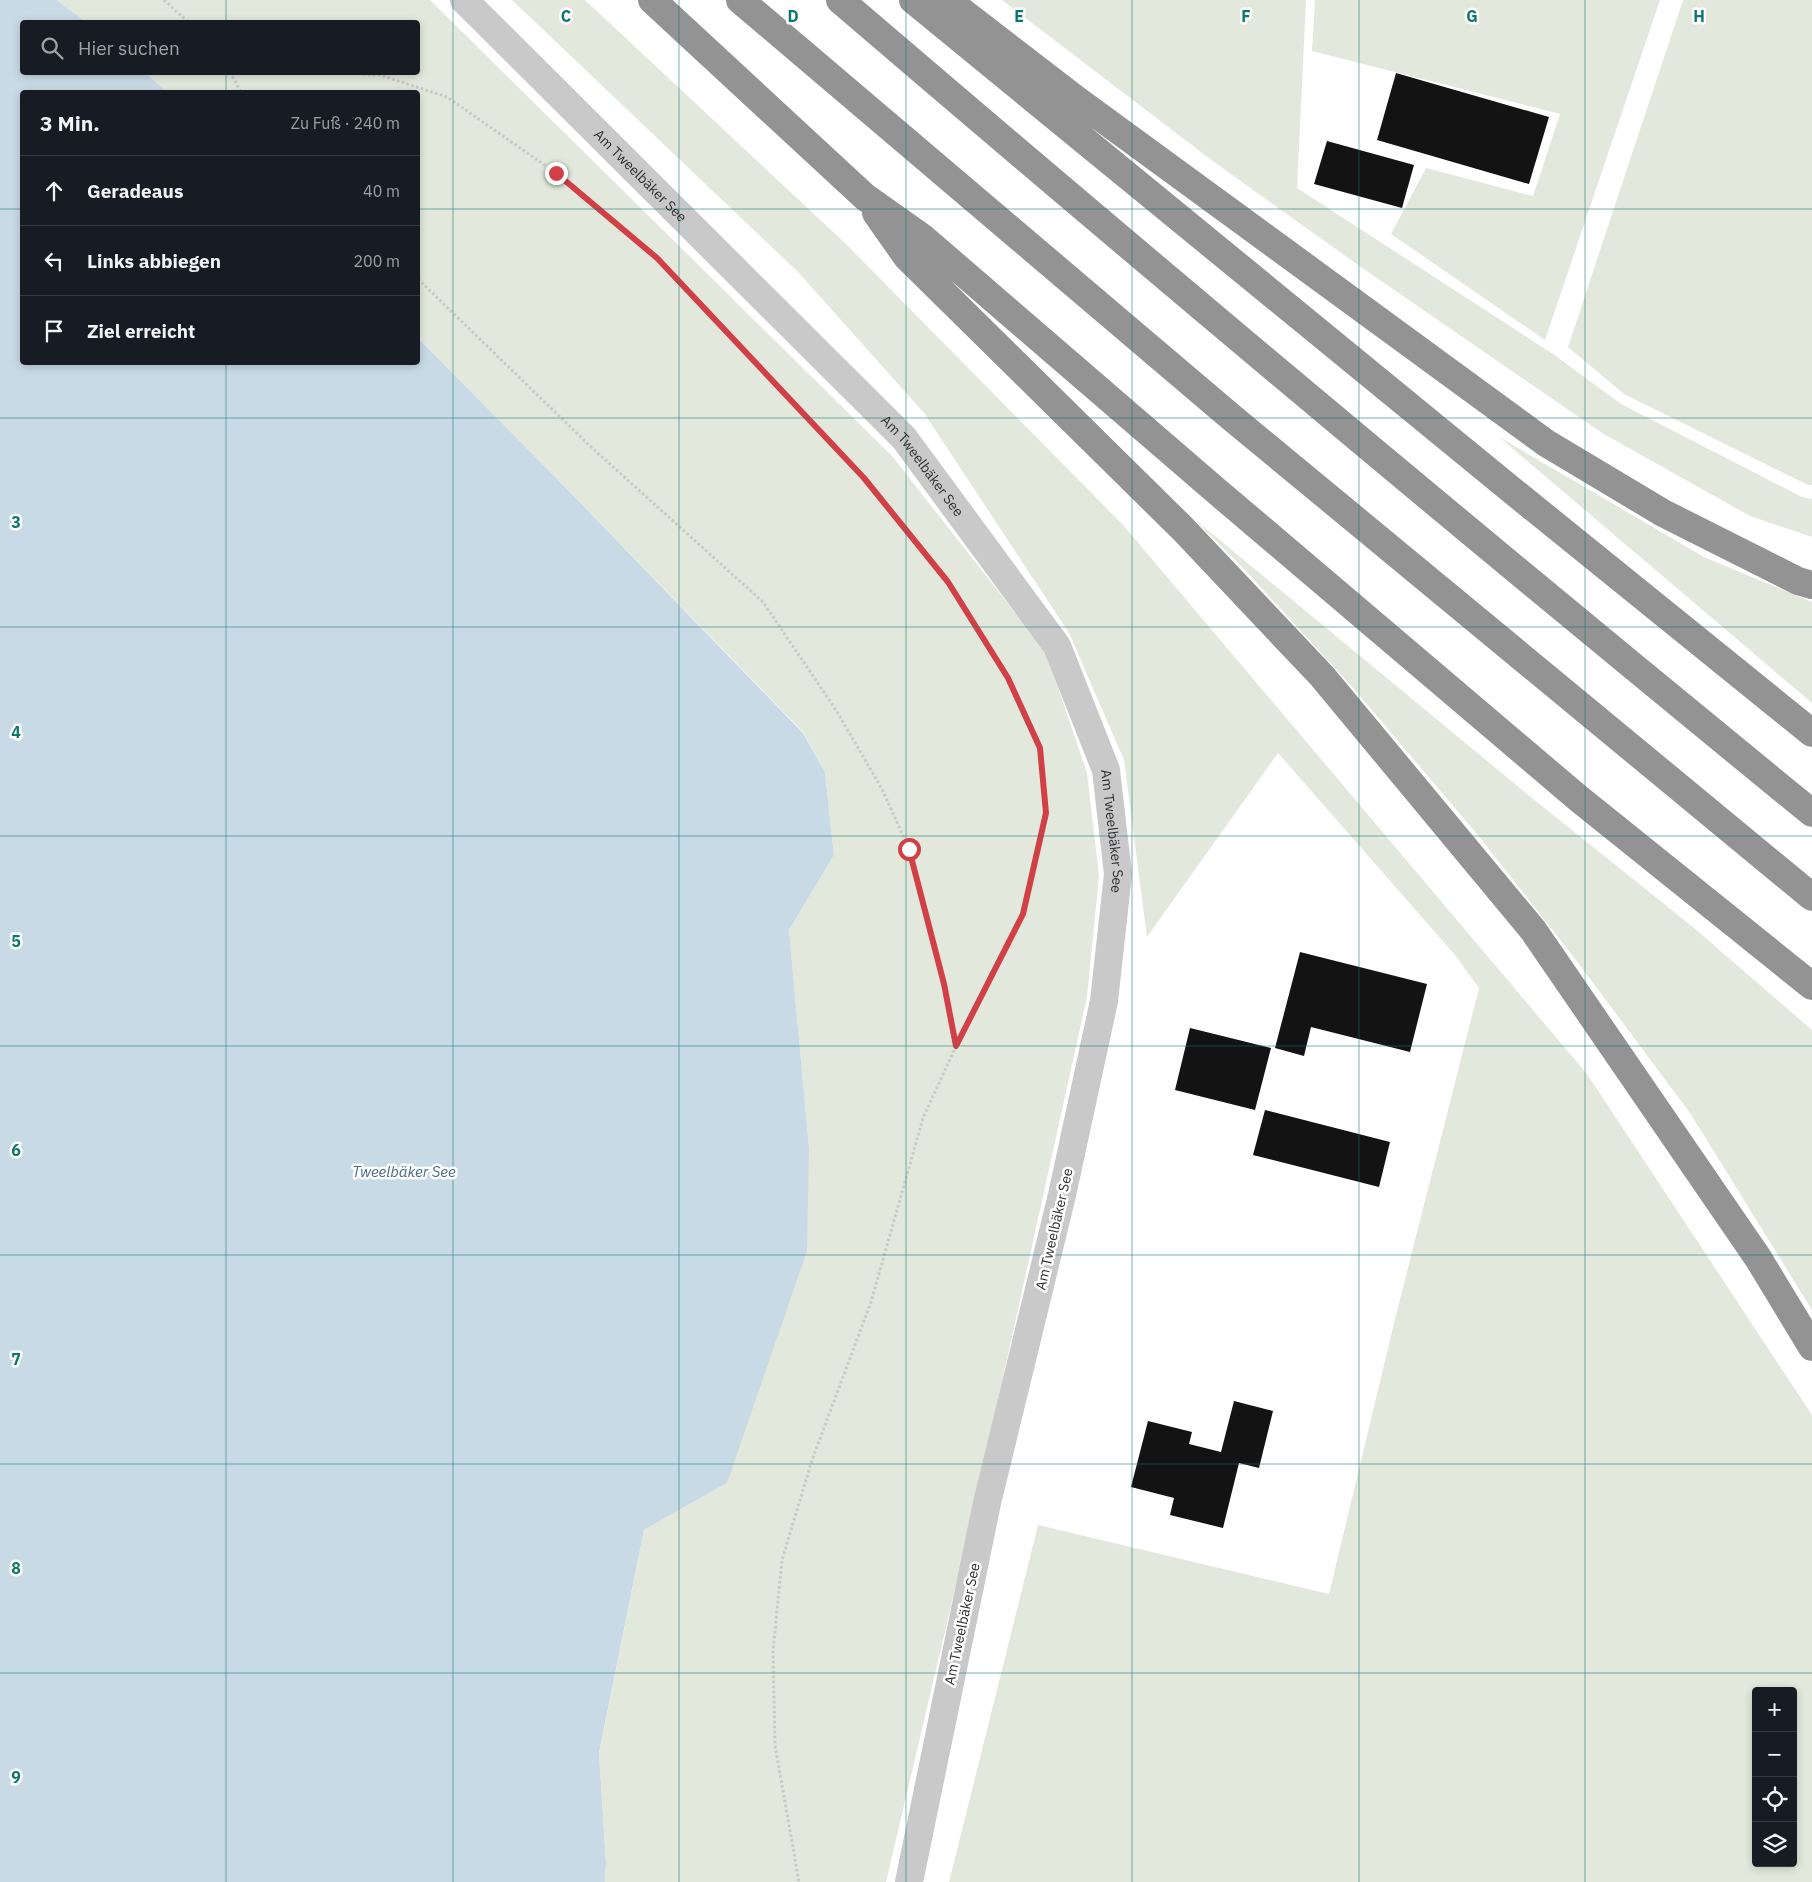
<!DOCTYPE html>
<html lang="de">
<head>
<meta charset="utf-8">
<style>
	:root { --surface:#171b24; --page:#242831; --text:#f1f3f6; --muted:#9ea1a6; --line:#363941 }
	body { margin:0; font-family:"IBM Plex Sans",sans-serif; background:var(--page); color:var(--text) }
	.controls { position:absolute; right:15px; bottom:15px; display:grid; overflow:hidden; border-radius:5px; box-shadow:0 2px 8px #0003 }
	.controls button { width:45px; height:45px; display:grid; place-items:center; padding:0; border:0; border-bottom:1px solid var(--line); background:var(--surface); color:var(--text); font:25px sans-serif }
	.stop { position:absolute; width:15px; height:15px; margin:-11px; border:4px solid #d14047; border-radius:50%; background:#fff }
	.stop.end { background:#d14047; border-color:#fff; box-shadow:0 1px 5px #0008 }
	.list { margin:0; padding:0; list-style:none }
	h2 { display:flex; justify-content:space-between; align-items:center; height:65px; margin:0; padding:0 20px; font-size:21px }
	h2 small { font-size:16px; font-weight:400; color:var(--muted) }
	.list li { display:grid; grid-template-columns:32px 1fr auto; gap:15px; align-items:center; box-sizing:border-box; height:70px; padding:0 20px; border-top:1px solid var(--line) }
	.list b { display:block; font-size:19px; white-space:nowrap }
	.list em { font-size:16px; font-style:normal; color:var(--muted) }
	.icon { flex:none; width:28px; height:28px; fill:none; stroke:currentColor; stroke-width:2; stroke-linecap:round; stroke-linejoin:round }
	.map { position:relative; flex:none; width:1812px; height:1882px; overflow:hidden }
	.search { position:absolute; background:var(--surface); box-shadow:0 2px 8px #0003; left:20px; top:20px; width:400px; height:55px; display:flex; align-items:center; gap:12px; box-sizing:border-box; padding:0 18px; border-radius:5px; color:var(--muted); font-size:19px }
	.panel { position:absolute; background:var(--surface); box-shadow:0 2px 8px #0003; left:20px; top:90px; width:400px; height:275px; border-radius:5px }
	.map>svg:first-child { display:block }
	.green { fill:#e2e8db; fill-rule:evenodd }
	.water { fill:#c8dae6 }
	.building { fill:#131313 }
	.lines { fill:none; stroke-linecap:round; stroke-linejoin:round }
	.path { stroke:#c9c9c9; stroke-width:3; stroke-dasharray:2.5 2.5; stroke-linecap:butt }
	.street { stroke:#c9c9c9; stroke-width:28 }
	.highway { stroke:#939393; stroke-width:28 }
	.route { stroke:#d14047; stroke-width:6 }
	.grid { fill:none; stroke:#0f766e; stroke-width:1; stroke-opacity:0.55 }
	.labels { text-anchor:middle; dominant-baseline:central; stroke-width:5; stroke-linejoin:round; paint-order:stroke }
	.street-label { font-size:14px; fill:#2c2c2c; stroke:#fff }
	.water-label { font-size:15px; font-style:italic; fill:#436a84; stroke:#fff }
	.grid-label { font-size:16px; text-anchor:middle; font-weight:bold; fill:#0f766e; stroke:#fff; stroke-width:5; stroke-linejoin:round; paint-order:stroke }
</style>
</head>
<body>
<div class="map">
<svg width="1812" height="1882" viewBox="0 0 1812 1882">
	<rect width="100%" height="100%" fill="#fff"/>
	<path class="green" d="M57,0H430L892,456L1046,652L1087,773L1099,876L1087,997L975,1504L886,1882H605L606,1863L599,1754L644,1530L727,1483L809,1147L789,930L834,855L825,772L803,732L567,489L418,338V92H167L146,73L418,72V22H86Z
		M512,0H585L844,242L1124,526L1587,1074L1812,1415V1882H949L1038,1525L1329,1594L1396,1315L1479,988L1455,955L1278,753L1147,937L1124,760L1069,633L924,413L798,272ZM1756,1691H1793V1863H1756Z
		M1002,0H1306L1297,188L1553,354L1621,404L1802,497L1812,499V537L1750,516L1602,433L1358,265L1210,159Z
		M1315,0H1660L1545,340L1391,234L1426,168L1533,196L1560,114L1312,51Z
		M1683,0H1812V485L1806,484L1624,394L1568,347Z
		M1499,437L1704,557L1812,602V703Z
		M1193,518L1532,798L1694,928L1812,1030V1310L1690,1113L1576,960L1477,834L1353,688L1246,571Z"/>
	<path class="water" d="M0,0H57L86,22H22V72L146,73L167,92H22V362H418V338L567,489L803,733L825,772L834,855L789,930L809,1147L807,1251L727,1483L644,1530L599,1753L606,1863L605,1882H0Z"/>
	<path class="building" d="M1396,73L1549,117L1529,184L1377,140Z
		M1327,141L1414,165L1402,208L1314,184Z
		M1300,952L1427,984L1410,1052L1311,1027L1304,1056L1275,1048Z
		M1190,1028L1271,1048L1255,1110L1175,1090Z
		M1265,1110L1390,1142L1379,1187L1253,1155Z
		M1234,1401L1273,1411L1259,1468L1239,1463L1223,1528L1170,1515L1174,1498L1131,1487L1148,1421L1192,1432L1189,1444L1221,1452Z"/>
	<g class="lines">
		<path class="path" d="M164,0L188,22
			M230,72L241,92
			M338,72L380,75L447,97L556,173L657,258L865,479L948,582L1008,678L1040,748L1046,813L1023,914L956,1046L923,1118L871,1302L812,1460L782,1560L773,1651L775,1745L799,1882
			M418,279L591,447L763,602L836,710L882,789L909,849L944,984L956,1046"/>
		<path class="street" id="s1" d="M464,0L904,438L1057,646L1106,770L1118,874L1104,1001L1062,1195L987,1503L909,1882"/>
		<path class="highway" d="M652,0L865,197L923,238L1213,488L1578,798L1812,986
			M740,0L1231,417L1812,897
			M840,0C1161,275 1485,546 1812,813
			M913,0L1514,492L1812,733
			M947,0L1077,100L1546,443L1663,513L1798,581L1812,585
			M876,213L907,257L1183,529L1322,676L1533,930L1758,1258L1812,1347"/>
	</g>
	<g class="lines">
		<path class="route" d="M556,173L657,258L864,478L948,582L1008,678L1040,748L1046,813L1023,914L956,1046L944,984L909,849"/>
	</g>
	<path class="grid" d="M226,0V22M453,0V1882M679,0V1882M906,0V1882M1132,0V1882M1359,0V1882M1585,0V1882M226,72V92M0,209H22M418,209H1812M226,362V1882M0,418H1812M0,627H1812M0,836H1812M0,1046H1812M0,1255H1812M0,1464H1812M0,1673H1812"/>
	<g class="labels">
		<g class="street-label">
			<text stroke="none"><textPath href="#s1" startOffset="249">Am Tweelbäker See</textPath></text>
			<text stroke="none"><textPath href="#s1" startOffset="654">Am Tweelbäker See</textPath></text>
			<text stroke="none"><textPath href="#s1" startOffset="1074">Am Tweelbäker See</textPath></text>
			<text transform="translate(1054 1229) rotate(-77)">Am Tweelbäker See</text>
			<text transform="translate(962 1624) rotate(-78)">Am Tweelbäker See</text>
		</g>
		<g class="water-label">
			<text x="404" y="1171">Tweelbäker See</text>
		</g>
	</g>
	<g class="grid-label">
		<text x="566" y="22">C</text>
		<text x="793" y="22">D</text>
		<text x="1019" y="22">E</text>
		<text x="1246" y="22">F</text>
		<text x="1472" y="22">G</text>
		<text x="1699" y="22">H</text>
		<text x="16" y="528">3</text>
		<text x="16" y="738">4</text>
		<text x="16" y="947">5</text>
		<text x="16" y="1156">6</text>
		<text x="16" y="1365">7</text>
		<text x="16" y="1574">8</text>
		<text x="16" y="1783">9</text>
	</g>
</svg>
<div class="controls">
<button>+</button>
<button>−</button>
<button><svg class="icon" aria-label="locate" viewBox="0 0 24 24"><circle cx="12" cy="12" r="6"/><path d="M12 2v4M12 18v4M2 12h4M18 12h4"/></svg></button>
<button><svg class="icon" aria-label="layers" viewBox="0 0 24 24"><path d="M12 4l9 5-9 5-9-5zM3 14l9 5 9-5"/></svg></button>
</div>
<div class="stop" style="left:909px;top:849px"></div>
<div class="stop end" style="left:556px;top:173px"></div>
<div class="search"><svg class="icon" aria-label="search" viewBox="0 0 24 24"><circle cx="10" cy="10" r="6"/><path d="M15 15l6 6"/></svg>Hier suchen</div>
<section class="panel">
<h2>3 Min.<small>Zu Fuß · 240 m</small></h2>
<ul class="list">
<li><svg class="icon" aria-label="ahead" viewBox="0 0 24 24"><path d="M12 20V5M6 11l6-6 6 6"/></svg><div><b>Geradeaus</b></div><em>40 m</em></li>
<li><svg class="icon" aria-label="left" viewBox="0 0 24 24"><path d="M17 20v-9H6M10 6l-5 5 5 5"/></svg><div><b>Links abbiegen</b></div><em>200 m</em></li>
<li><svg class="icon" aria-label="arrive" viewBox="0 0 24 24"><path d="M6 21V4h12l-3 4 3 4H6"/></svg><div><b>Ziel erreicht</b></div></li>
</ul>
</section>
</div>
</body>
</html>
